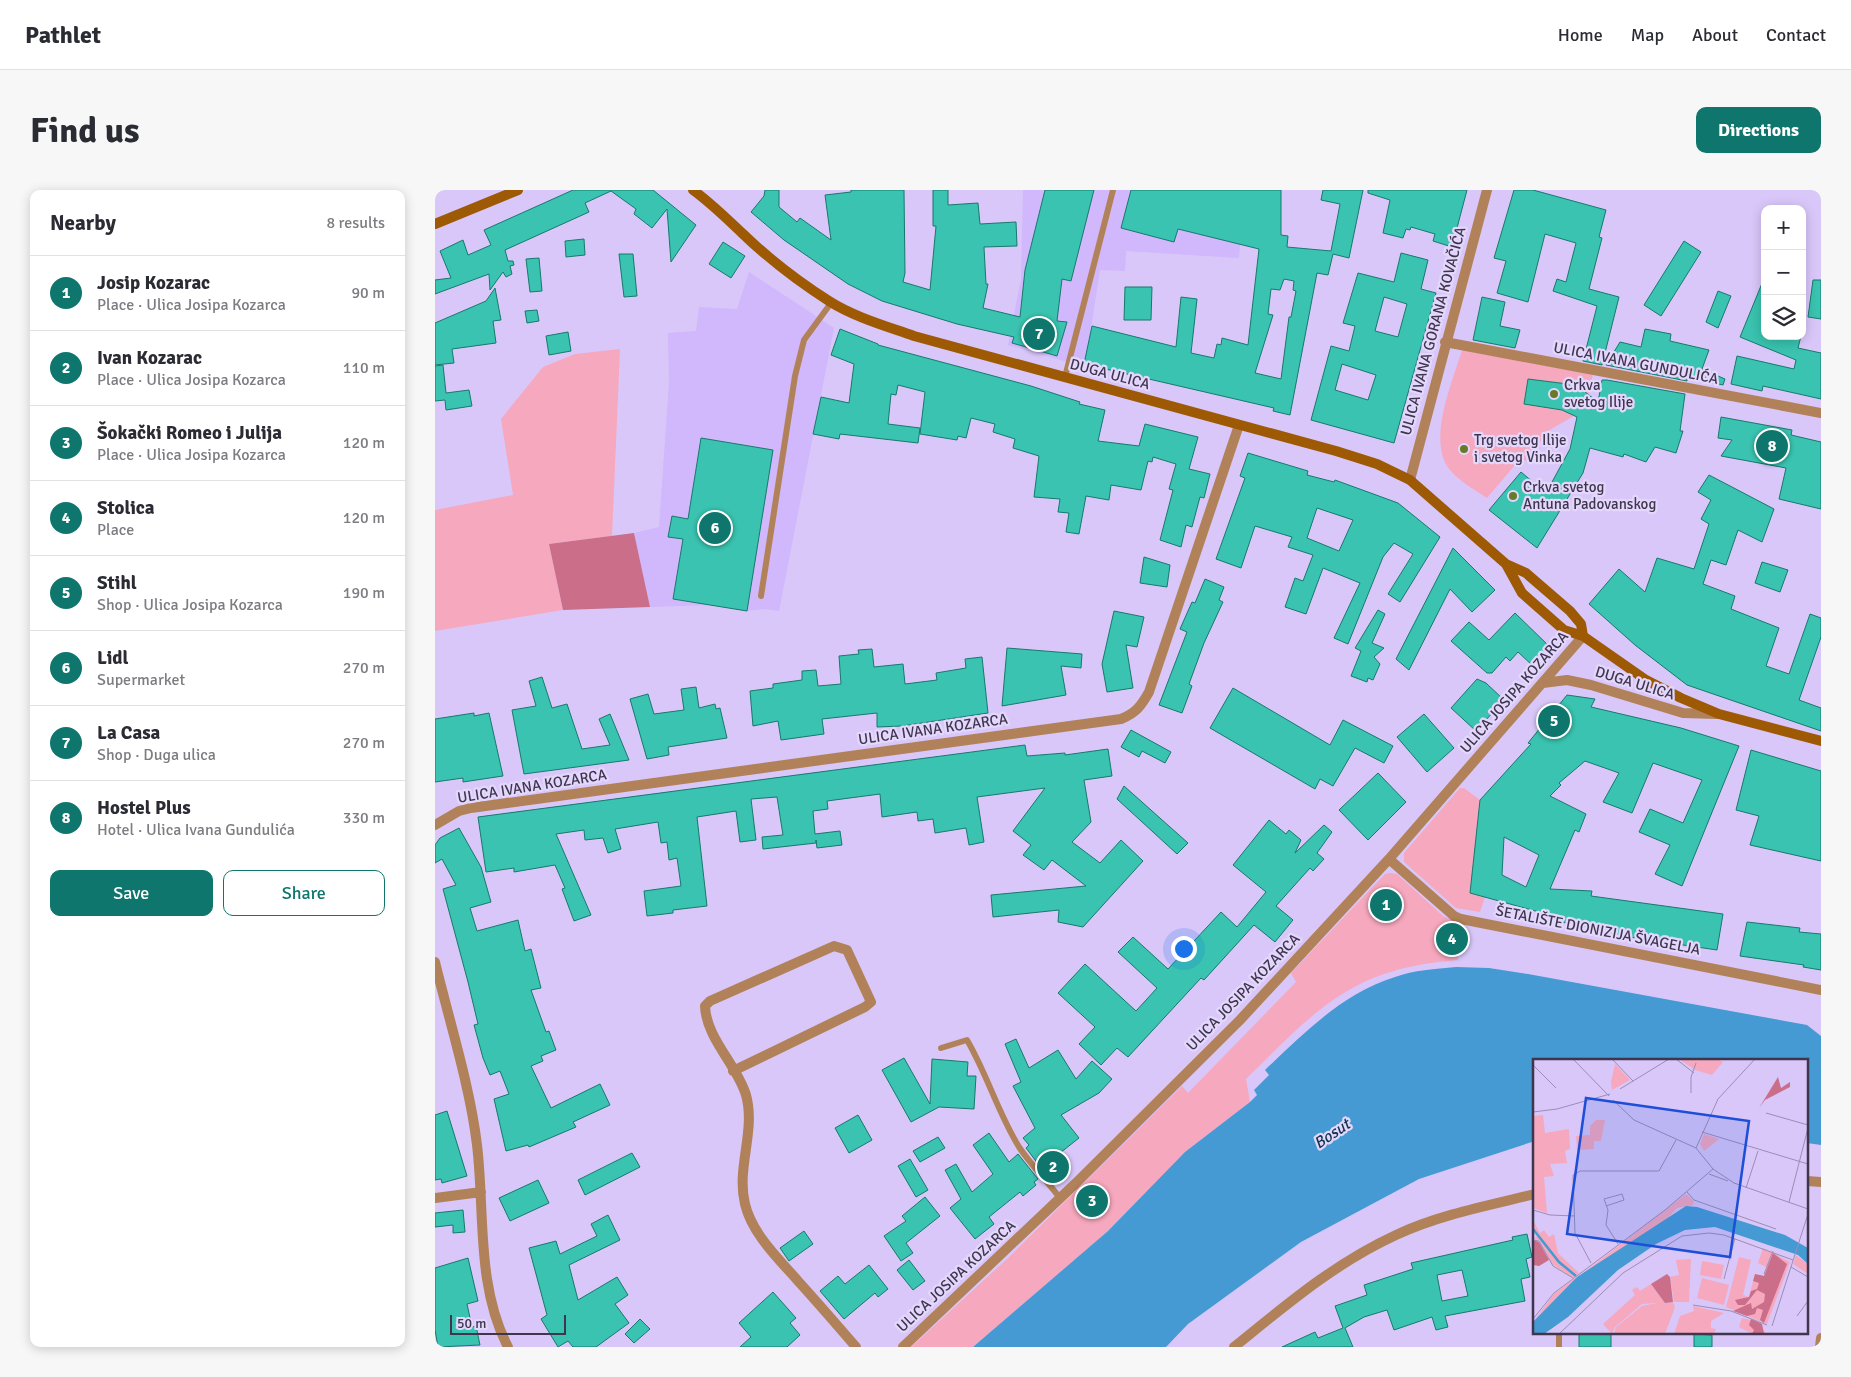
<!DOCTYPE html>
<html lang="en">
<head>
<meta charset="utf-8">
<style>
	:root { --surface:#fff; --page:#f7f7f7; --text:#2b2b33; --muted:#7c7c81; --line:#e1e1e2; --accent:#0f766e }
	body { margin:0; font-family:Signika,sans-serif; background:var(--page); color:var(--text) }
	.controls { position:absolute; right:15px; top:15px; display:grid; overflow:hidden; border-radius:10px; box-shadow:0 2px 12px #0003 }
	.controls button { width:45px; height:45px; display:grid; place-items:center; padding:0; border:0; border-bottom:1px solid var(--line); background:var(--surface); color:var(--text); font:25px sans-serif }
	.scale { position:absolute; left:15px; bottom:12px; width:116px; box-sizing:border-box; padding-left:5px; border:2px solid #3f364e; border-top:0; font-size:14px; line-height:18px; white-space:nowrap; color:#3f364e; -webkit-text-stroke:4px #e4d7fc; paint-order:stroke }
	.you { position:absolute; left:748px; top:758px; width:18px; height:18px; margin:-12px; border:4px solid #fff; border-radius:50%; background:#1a73e8; box-shadow:0 0 0 8px #1a73e833 }
	.badge { display:grid; place-items:center; width:32px; height:32px; border-radius:50%; background:var(--accent); color:#fff; font-size:16px; font-weight:700 }
	.pin { position:absolute; translate:-50% -50%; border:2px solid #fff; box-shadow:0 1px 5px #0006 }
	.list { margin:0; padding:0; list-style:none }
	h2 { display:flex; justify-content:space-between; align-items:center; height:65px; margin:0; padding:0 20px; font-size:21px }
	h2 small { font-size:16px; font-weight:400; color:var(--muted) }
	.list li { display:grid; grid-template-columns:32px 1fr auto; gap:15px; align-items:center; box-sizing:border-box; height:75px; padding:0 20px; border-top:1px solid var(--line) }
	.list b { display:block; font-size:19px; white-space:nowrap }
	.list p { margin:0; font-size:16px; white-space:nowrap; color:var(--muted) }
	.list em { font-size:16px; font-style:normal; color:var(--muted) }
	.actions { display:flex; gap:10px; padding:15px 20px }
	.actions a { flex:1; padding:11px 0; border:1px solid var(--accent); border-radius:10px; text-align:center; font-size:18px; color:var(--accent) }
	.actions .main { background:var(--accent); color:#fff }
	.icon { flex:none; width:28px; height:28px; fill:none; stroke:currentColor; stroke-width:2; stroke-linecap:round; stroke-linejoin:round }
	.map { position:relative; flex:none; width:1386px; height:1157px; overflow:hidden; border-radius:10px }
	header { display:flex; align-items:center; gap:30px; box-sizing:border-box; height:70px; padding:0 25px; background:var(--surface); border-bottom:1px solid var(--line) }
	header strong { font-size:24px }
	nav { display:flex; gap:28px; margin-inline-start:auto; font-size:18px }
	.intro { display:flex; align-items:center; justify-content:space-between; box-sizing:border-box; height:120px; padding:0 30px }
	h1 { margin:0; font-size:35px }
	.button { padding:12px 22px; border-radius:10px; background:var(--accent); color:#fff; font-size:18px; font-weight:700 }
	main { display:flex; gap:30px; padding:0 30px }
	aside { flex:1; background:var(--surface); border-radius:10px; box-shadow:0 2px 12px #0003 }
	.map>svg:first-child { display:block }
	.built { fill:#d1b7fb }
	.green { fill:#f6a8be }
	.forest { fill:#ca6e8a }
	.water { fill:#459ad4 }
	.building { fill:#39c3b0; stroke:#17796c; fill-rule:evenodd }
	.lines { fill:none; stroke-linecap:round; stroke-linejoin:round }
	.service { stroke:#b18259; stroke-width:6 }
	.minor { stroke:#b18259; stroke-width:10 }
	.secondary { stroke:#9d5904; stroke-width:10 }
	.poi-dot { fill:#677a29; stroke:#e4d7fc; stroke-width:2 }
	.labels { text-anchor:middle; dominant-baseline:central; stroke-width:4.5; stroke-linejoin:round; paint-order:stroke }
	.street-label { font-size:15px; fill:#3f364e; stroke:#e4d7fc }
	.poi-label { font-size:15px; fill:#3f364e; stroke:#e4d7fc; text-anchor:start }
	.water-label { font-size:16px; font-style:italic; fill:#0f334b; stroke:#e4d7fc }
	.inset-river { fill:none; stroke:#459ad4; stroke-width:2.5 }
	.inset-road { fill:none; stroke:#9b8db5; stroke-width:1 }
	.view { fill:#1d4ed8; fill-opacity:0.15; stroke:#1d4ed8; stroke-width:2.5 }
	.inset-edge { fill:none; stroke:#3f364e; stroke-width:2.5 }
</style>
</head>
<body>
<header>
<strong>Pathlet</strong>
<nav><a>Home</a><a>Map</a><a>About</a><a>Contact</a></nav>
</header>
<div class="intro"><h1>Find us</h1><a class="button">Directions</a></div>
<main>
<aside>
<h2>Nearby<small>8 results</small></h2>
<ul class="list">
<li><span class="badge">1</span><div><b>Josip Kozarac</b><p>Place · Ulica Josipa Kozarca</p></div><em>90 m</em></li>
<li><span class="badge">2</span><div><b>Ivan Kozarac</b><p>Place · Ulica Josipa Kozarca</p></div><em>110 m</em></li>
<li><span class="badge">3</span><div><b>Šokački Romeo i Julija</b><p>Place · Ulica Josipa Kozarca</p></div><em>120 m</em></li>
<li><span class="badge">4</span><div><b>Stolica</b><p>Place</p></div><em>120 m</em></li>
<li><span class="badge">5</span><div><b>Stihl</b><p>Shop · Ulica Josipa Kozarca</p></div><em>190 m</em></li>
<li><span class="badge">6</span><div><b>Lidl</b><p>Supermarket</p></div><em>270 m</em></li>
<li><span class="badge">7</span><div><b>La Casa</b><p>Shop · Duga ulica</p></div><em>270 m</em></li>
<li><span class="badge">8</span><div><b>Hostel Plus</b><p>Hotel · Ulica Ivana Gundulića</p></div><em>330 m</em></li>
</ul>
<div class="actions"><a class="main">Save</a><a>Share</a></div>
</aside>
<div class="map">
<svg width="1386" height="1157" viewBox="0 0 1386 1157">
	<rect width="100%" height="100%" fill="#d9c7f9"/>
	<path class="built" d="M588,0H819L805,55L804,68L691,61L690,81L665,80L650,177L573,155L586,89Z
		M314,82L399,138L344,421L330,419L312,421L276,415L215,417L199,343L224,337L234,193L233,143L261,141L264,117L302,119Z"/>
	<path class="green" d="M185,159L177,346L114,354L128,420L0,441V320L78,305L66,229L108,177L140,164Z
		M1027,160L1158,184L1153,212L1142,224L1113,241L1091,271L1086,268L1052,308C1040,300 1024,291 1015,280C991,251 1018,191 1027,160Z
		M1025,598H1029L1045,610L1050,707L1045,722L1021,718L969,672V663Z
		M955,683L962,684L1008,726L1023,733V770C917,778 883,818 811,889L815,912L750,962L673,1041L538,1157H476L572,1069L747,896L753,903L861,792L856,783L950,684Z"/>
	<path class="forest" d="M199,343L215,417L128,420L114,354Z"/>
	<path class="water" d="M1021,777L1054,778L1093,784L1372,835L1386,846V955L1372,953V871H1100V951L984,989L866,1052L753,1134L731,1157H538L673,1041L750,962L815,912L822,905L819,900L834,885L830,880C869,843 908,803 960,787C979,780 1000,779 1021,777Z"/>
	<path class="building" d="M138,0H218L261,35L236,72L232,19L217,38L199,24L201,19L176,1L150,13L154,22L70,60L73,71H78L79,75L75,76L77,84L71,87L68,82L55,100L54,84L0,104V90L16,88L5,61L28,50L33,65L56,55L49,40Z
		M330,0H344V17L362,32L365,28L396,50L390,5L416,2V0H469L470,83L468,92L495,100L501,36H498V0H513V15L543,13L545,34L581,32L582,56L549,57L551,94H553L548,118L585,127L590,80L610,0H659L636,91L627,89L622,131L632,132L622,166L577,153L579,147L522,134L447,111L413,94L349,50L316,22L329,6Z
		M696,0H846V45L853,46L852,57L896,61L905,14L886,10L888,0H928L914,68L898,64L893,85L882,83L855,225L838,221L839,218L649,174L657,136L741,157L746,107L762,109L756,163L779,168L782,154L786,155L787,148L813,155L824,59L743,39L739,52L686,38ZM849,89L859,91L858,100L861,101L856,127H854L846,189L820,183L838,125L833,124L836,99L845,100Z
		M933,0H1032L1017,57L998,51L1000,44L976,37L975,40L971,39L968,48L948,43L955,10L933,3Z
		M1079,0H1098L1171,20L1164,47L1167,48L1154,99L1184,107L1167,175L1148,171L1162,116L1118,101L1122,89L1131,92L1141,53L1110,44L1093,112L1062,103L1071,71L1059,68Z
		M149,49L150,65L131,67L130,51Z
		M1249,51L1266,62L1226,126L1209,115Z
		M288,52L310,66L296,88L274,74Z
		M966,63L993,70L986,99L1001,103L959,253L876,230L896,156L914,161L920,136L908,133L923,83L959,92ZM949,107L972,114L963,147L940,141ZM907,174L941,185L933,210L900,200Z
		M184,64H198L202,106L189,107Z
		M104,68L107,101L95,102L91,69Z
		M1330,86V146H1366L1363,158L1386,163V209L1328,196L1327,201L1296,194L1302,166L1359,179L1361,170L1305,147Z
		M1378,90H1386V129L1373,127Z
		M690,97H717L716,130H689Z
		M60,98L66,130L58,131L61,153L17,159L19,173L0,175V133L51,111Z
		M1283,101L1296,106L1283,138L1271,132Z
		M1047,107L1070,112L1065,136L1085,140L1080,158L1038,150Z
		M102,120L104,131L92,133L90,121Z
		M405,139L443,154V155L596,196L645,212L644,214L670,220L663,251L704,256L710,234L763,247L754,279L775,284L769,308L765,307L757,337L751,335L746,357L725,350L738,300L734,299L741,274L718,267L717,272L713,271L706,300L676,295L674,310L651,306L644,344L631,342L634,323L623,322L625,309L599,307L604,266L578,258L580,249L558,242L560,234L536,228L531,248L523,246L522,250L485,244L490,202L463,195L461,205L456,204L453,234L485,238L483,253L405,244L404,249L378,244L386,207L414,213L419,174L396,165Z
		M1210,139L1236,144L1235,151L1274,160L1267,179L1290,189L1288,195L1252,187V191L1171,175L1185,152L1206,157Z
		M133,142L136,161L114,165L111,146Z
		M8,175L11,203L34,200L37,216L11,220L10,210L0,211V176Z
		M1093,189L1141,195L1163,212L1167,190H1172L1250,204L1245,241H1248L1241,263L1220,257L1211,272L1189,264L1188,267L1155,258L1148,283L1102,358L1054,320L1086,282L1111,303L1135,259L1142,227L1127,220L1089,214Z
		M1286,227L1357,240L1356,245L1386,252V319L1344,309L1351,278L1286,266L1297,250L1283,248Z
		M266,248L338,260L312,421L238,409L248,349L233,347L237,326L253,329Z
		M813,263L873,281L872,285L899,292L900,290L963,313L1005,347L965,412L953,404L978,364L959,353L948,367L913,454L899,448L925,393L888,378L871,424L850,417L860,388L868,391L878,365L853,357L857,347L820,336L806,378L781,369L810,288L805,286ZM882,318L918,330L904,361L872,348Z
		M1274,285L1339,319L1327,352L1303,340L1291,375L1276,370L1268,394L1300,406L1296,419L1344,438L1331,476L1354,484L1375,424L1386,428V447L1364,510L1386,518V541L1252,495L1200,455L1154,414L1184,379L1210,402L1222,368L1259,379L1274,334L1266,329L1276,310L1263,302Z
		M1018,358L1060,400L1037,422L1015,399L974,480L961,469Z
		M709,367L735,375L732,397L705,393Z
		M1327,372L1353,380L1345,402L1320,393Z
		M770,389L789,397L784,410L788,412L769,453L754,494L757,496L747,523L724,515L752,442L745,439L757,412L760,413Z
		M943,420L950,424L937,453L949,458L939,467L945,474L938,490L933,488L932,492L916,486L926,461L920,458Z
		M679,421L709,427L702,457L691,455L698,498L672,502L667,474Z
		M1080,423L1116,458L1098,476L1083,462L1075,471L1071,467L1057,483H1052L1016,451L1034,432L1054,450Z
		M572,458L647,464L646,478L626,476L631,505L567,516Z
		M437,459L439,477L468,474L470,494L502,490L501,483L531,478L530,469L547,467L553,523L467,536L442,537V523L387,529L389,544L346,550L343,531L318,536L315,501L338,498V494L367,490V481L381,480L383,496L406,494L404,466L424,464L423,460Z
		M107,487L117,518L132,514L147,559L175,555L164,529L175,524L194,570L89,584L77,520L101,516L94,491Z
		M1042,489L1051,493L1069,510L1041,541L1016,518Z
		M261,497L264,518L280,514L281,519L285,518L292,548L233,557L234,565L212,569L195,509L213,504L219,524L249,520L246,499Z
		M798,498L895,555L908,530L958,556L949,573L920,558L898,596L885,589L880,599L775,538Z
		M1132,505L1160,509L1156,517L1246,538L1304,556L1247,696L1220,684L1235,655L1204,642L1215,619L1248,633L1267,590L1218,573L1197,623L1168,612L1184,583L1150,571L1124,593L1126,595L1115,606L1151,624L1144,642L1140,640L1115,699L1157,701L1156,706L1288,724L1282,760L1160,742V738L1114,730L1115,725L1035,703L1045,610L1096,554L1093,553ZM1069,647L1104,665L1091,697L1067,685Z
		M39,523V526L54,523L68,586L28,592V588L0,592V529Z
		M989,524L1019,558L992,582L962,547Z
		M696,540L736,562L730,573L707,561L704,567L686,557Z
		M590,555L592,566L630,563V565L673,559L677,586L649,590L656,632L637,652L665,673L686,650L708,671L648,737L623,732L624,720L558,727L556,705L651,696L617,670L609,680L588,665L596,655L578,641L610,598L542,607L549,652L534,655L531,638L500,643L498,629L483,631L482,622L447,627L445,604L392,611L393,619L378,621L380,644L405,641L407,655L382,658L381,650V653L328,659L327,647L348,645L342,607L316,609L321,650L305,652L301,621L262,627L272,716L238,720V723L212,726L209,701L246,696L242,668L234,670L232,652L226,653L223,632L180,639L186,659L173,663L168,648L150,650L149,640L121,644L156,725L139,731L127,699L130,698L120,675L79,682V678L51,682L43,627Z
		M1316,560L1386,581V671L1315,655L1324,626L1301,620Z
		M943,583L971,612L933,650L904,620Z
		M689,596L753,653L742,664L682,609Z
		M834,630L851,644L854,640L866,650L860,663L889,635L897,642L882,663L889,669L878,681L875,678L841,716L858,730L840,752L819,735L769,790L766,788L693,867L682,858L666,875L644,854L660,837L623,803L650,774L701,821L722,798L683,762L698,747L733,779L786,722L802,737L831,702L798,675Z
		M24,638L46,677L56,712L35,718L42,741L83,730L90,761L96,759L106,798L96,800L111,842L114,841L121,860L106,866L108,871L96,876L116,918L165,894L175,915L138,932L141,937L94,957L93,955L71,961L59,909L74,904L65,881L55,885L48,868L39,835L43,834L33,792L8,699L21,695L7,669L0,673V655L5,648Z
		M1312,732L1365,738L1364,742L1386,744V780L1368,777L1369,775L1305,766Z
		M581,849L594,878L623,860L641,889L657,871L677,889L664,903L626,925L644,948L625,963L628,968L610,983L591,958L594,955L588,948L600,938L578,896L586,892L570,854Z
		M469,868L495,914L497,869L533,872L532,886H541L539,919L504,917L476,932L447,880Z
		M12,921L32,986L7,993L6,989L0,990V925Z
		M423,925L437,950L414,963L400,938Z
		M554,943L574,972L583,964L603,989L599,992L601,995L588,1006L585,1002L554,1027L559,1034L540,1049L515,1018L526,1009L510,980L521,974L537,1002L558,984L538,955Z
		M503,947L510,958L485,972L478,961Z
		M197,963L205,977L150,1005L143,990Z
		M475,969L493,1000L481,1007L463,976Z
		M103,990L114,1013L75,1031L64,1008Z
		M490,1007L505,1026L471,1053L478,1063L466,1071L449,1046L471,1031L467,1026Z
		M28,1020L30,1042L18,1043V1035L0,1037V1023Z
		M173,1025L185,1050L134,1075L143,1110L182,1087L193,1105L180,1114L194,1133L161,1157H138L133,1151L123,1157L106,1129L112,1125L94,1058L121,1051L125,1064L162,1046L156,1034Z
		M369,1041L378,1054L354,1071L345,1058Z
		M1092,1044L1097,1067L1091,1069L1095,1087L1086,1089L1090,1111L1010,1126L1013,1137L1001,1140L997,1127L959,1140L952,1120L929,1127L910,1138L918,1157H847L880,1142L883,1148L908,1138L900,1116L932,1105L929,1095L978,1079L976,1073L1078,1050L1077,1047ZM1027,1080L1033,1106L1007,1111L1002,1085Z
		M33,1068L43,1111L32,1114L37,1137L41,1136L45,1155L3,1157L0,1140V1078Z
		M474,1070L490,1091L478,1100L462,1080Z
		M434,1075L453,1099L443,1107L440,1103L409,1129L385,1101L403,1086L410,1094Z
		M338,1102L361,1128L355,1133L365,1145L352,1157H305L316,1147L304,1133Z
		M205,1129L215,1139L199,1153L190,1144Z
		M1144,1143H1176V1157H1144Z
		M1259,1144L1277,1145V1157H1259Z"/>
	<g class="lines">
		<path class="service" d="M630,187L678,0
			M326,406L360,186L369,150L396,113
			M506,858L532,850C552,884 563,923 584,957C596,975 612,991 625,1008
			M1124,1157V1143"/>
		<path class="minor" d="M1010,152L1386,223
			M975,290L1052,0
			M1108,493L1132,490L1156,495L1248,523L1282,524
			M0,635L24,621L36,618L686,529C701,523 706,516 714,502L804,235
			M954,669L1019,726L1026,729L1386,800
			M0,772C14,830 35,896 42,955C50,1021 41,1096 73,1157
			M298,881L430,817L436,812L412,760L399,756L275,811L270,816C271,848 302,875 311,905C321,941 301,978 310,1014C317,1044 344,1069 363,1091C383,1113 402,1135 421,1157
			M1372,991L1386,992
			M0,1008L46,1002
			M468,1157L641,993L805,830L954,669L1148,446
			M799,1157C851,1115 900,1073 961,1045C1003,1025 1055,1015 1100,1004
			M1385,1157L1386,1148"/>
		<path class="secondary" d="M258,0C276,13 291,28 307,43C333,68 364,92 394,111C419,127 451,136 479,146L901,261L942,274L975,290L1071,374L1091,383L1135,421L1146,434L1148,446
			M0,34L83,0
			M1071,374L1087,403L1129,440L1148,446L1211,490L1246,508L1284,524L1386,551"/>
	</g>
	<g class="poi-dot">
		<circle cx="1119" cy="204" r="5"/>
		<circle cx="1029" cy="259" r="5"/>
		<circle cx="1078" cy="306" r="5"/>
	</g>
	<g class="labels">
		<g class="street-label">
			<text transform="translate(998 141) rotate(-75)">ULICA IVANA GORANA KOVAČIĆA</text>
			<text transform="translate(1201 173) rotate(11)">ULICA IVANA GUNDULIĆA</text>
			<text transform="translate(675 184) rotate(15)">DUGA ULICA</text>
			<text transform="translate(1200 493) rotate(17)">DUGA ULICA</text>
			<text transform="translate(1079 502) rotate(-49)">ULICA JOSIPA KOZARCA</text>
			<text transform="translate(498 539) rotate(-8)">ULICA IVANA KOZARCA</text>
			<text transform="translate(97 596) rotate(-9)">ULICA IVANA KOZARCA</text>
			<text transform="translate(1163 740) rotate(11)">ŠETALIŠTE DIONIZIJA ŠVAGELJA</text>
			<text transform="translate(808 802) rotate(-46)">ULICA JOSIPA KOZARCA</text>
			<text transform="translate(521 1086) rotate(-43)">ULICA JOSIPA KOZARCA</text>
		</g>
		<g class="poi-label">
			<text x="1129" y="195">Crkva<tspan x="1129" dy="17">svetog Ilije</tspan></text>
			<text x="1039" y="250">Trg svetog Ilije<tspan x="1039" dy="17">i svetog Vinka</tspan></text>
			<text x="1088" y="297">Crkva svetog<tspan x="1088" dy="17">Antuna Padovanskog</tspan></text>
		</g>
		<g class="water-label">
			<text transform="translate(897 944) rotate(-34)">Bosut</text>
		</g>
	</g>
	<g transform="translate(1098 869)">
		<rect width="275" height="275" fill="#d9c7f9"/>
		<path d="M146,0H184L190,3L179,16L162,11ZM82,5L97,21L79,31L78,23ZM10,56L12,74L36,70L37,90L32,92L34,104L17,105L21,117L11,118L14,154L0,149V57ZM63,61H72L68,82H61V90L44,91L43,77L57,76V67ZM171,75L186,80L171,92L167,85ZM153,135L161,142L160,146L144,149L134,160L45,218ZM0,161L7,174L11,171L16,178L21,175L25,194L46,214L40,219L19,205L6,181L1,180L4,177L0,172ZM230,189L257,203L234,265L193,248L206,198L218,201L210,236L216,238L222,215L231,217L235,209L225,204ZM263,196L275,205V215L260,205ZM158,200L156,243H141L137,218L146,216L143,201ZM169,202L191,206L188,220L167,216ZM42,219L43,223L0,263L21,235ZM169,219L196,226L191,246L164,239ZM118,225L132,244L140,243L142,248L132,275H81L83,268L109,247L124,244L109,245L82,268L79,275L70,265L102,236L99,231L104,228L107,232ZM160,247L191,254L178,262V269L183,270L181,275H141L147,257L161,252ZM209,259L227,263L233,275H219L206,268Z" fill="#f6a8be"/>
		<path d="M245,18L248,29L257,23V28L232,41L226,49ZM0,181L6,183L16,201L6,207L0,206ZM240,194L254,205L231,264L227,261L230,251L224,249L222,255L214,257L200,252L218,244L219,250L231,243L232,235L224,231L212,246H205L202,241L216,238L218,232L224,230L226,224L220,222L222,215L231,217ZM134,215L137,218L140,243L132,244L118,225ZM218,260L229,265L231,275H219L221,271L216,266Z" fill="#ca6e8a"/>
		<path d="M153,147L164,148L252,176L275,189V205L265,196L182,168L152,171L123,185L85,211L35,258L11,275H0V263L44,218Z" fill="#459ad4"/>
		<path class="inset-river" d="M0,170L26,203L43,217"/>
		<path class="inset-road" d="M40,0L76,37M79,0L100,22M143,0L161,14M0,6L23,29M87,30L136,0M158,34V18L163,4M80,41L101,61L163,89L180,110M0,53L24,50L77,35M233,54L275,66M169,73L275,105M163,89L185,40L222,0M180,110L201,124L275,150M176,115L195,122M213,129L225,92M154,133L161,141L243,170M256,143L275,69M73,147L91,141L89,135L71,140L75,151L73,166L85,185M0,151L17,156L42,157M0,181L6,182L20,207L40,219M58,204L42,174L40,116L47,112H126L143,81M258,208L275,218M231,215L240,192M191,220L202,179M160,246L198,252L234,266M264,257L275,242M0,260L21,234L132,151L180,110M239,267L275,155M26,275L90,214L149,177L176,174L191,176L260,201"/>
		<path class="view" d="M53,39L216,62L197,198L34,175Z"/>
		<rect width="275" height="275" class="inset-edge"/>
	</g>
</svg>
<div class="controls">
<button>+</button>
<button>−</button>
<button><svg class="icon" aria-label="layers" viewBox="0 0 24 24"><path d="M12 4l9 5-9 5-9-5zM3 14l9 5 9-5"/></svg></button>
</div>
<div class="scale">50 m</div>
<div class="you"></div>
<div class="pin badge" style="left:951px;top:715px">1</div>
<div class="pin badge" style="left:618px;top:977px">2</div>
<div class="pin badge" style="left:657px;top:1011px">3</div>
<div class="pin badge" style="left:1017px;top:749px">4</div>
<div class="pin badge" style="left:1119px;top:531px">5</div>
<div class="pin badge" style="left:280px;top:338px">6</div>
<div class="pin badge" style="left:604px;top:144px">7</div>
<div class="pin badge" style="left:1337px;top:256px">8</div>
</div>
</main>
</body>
</html>
